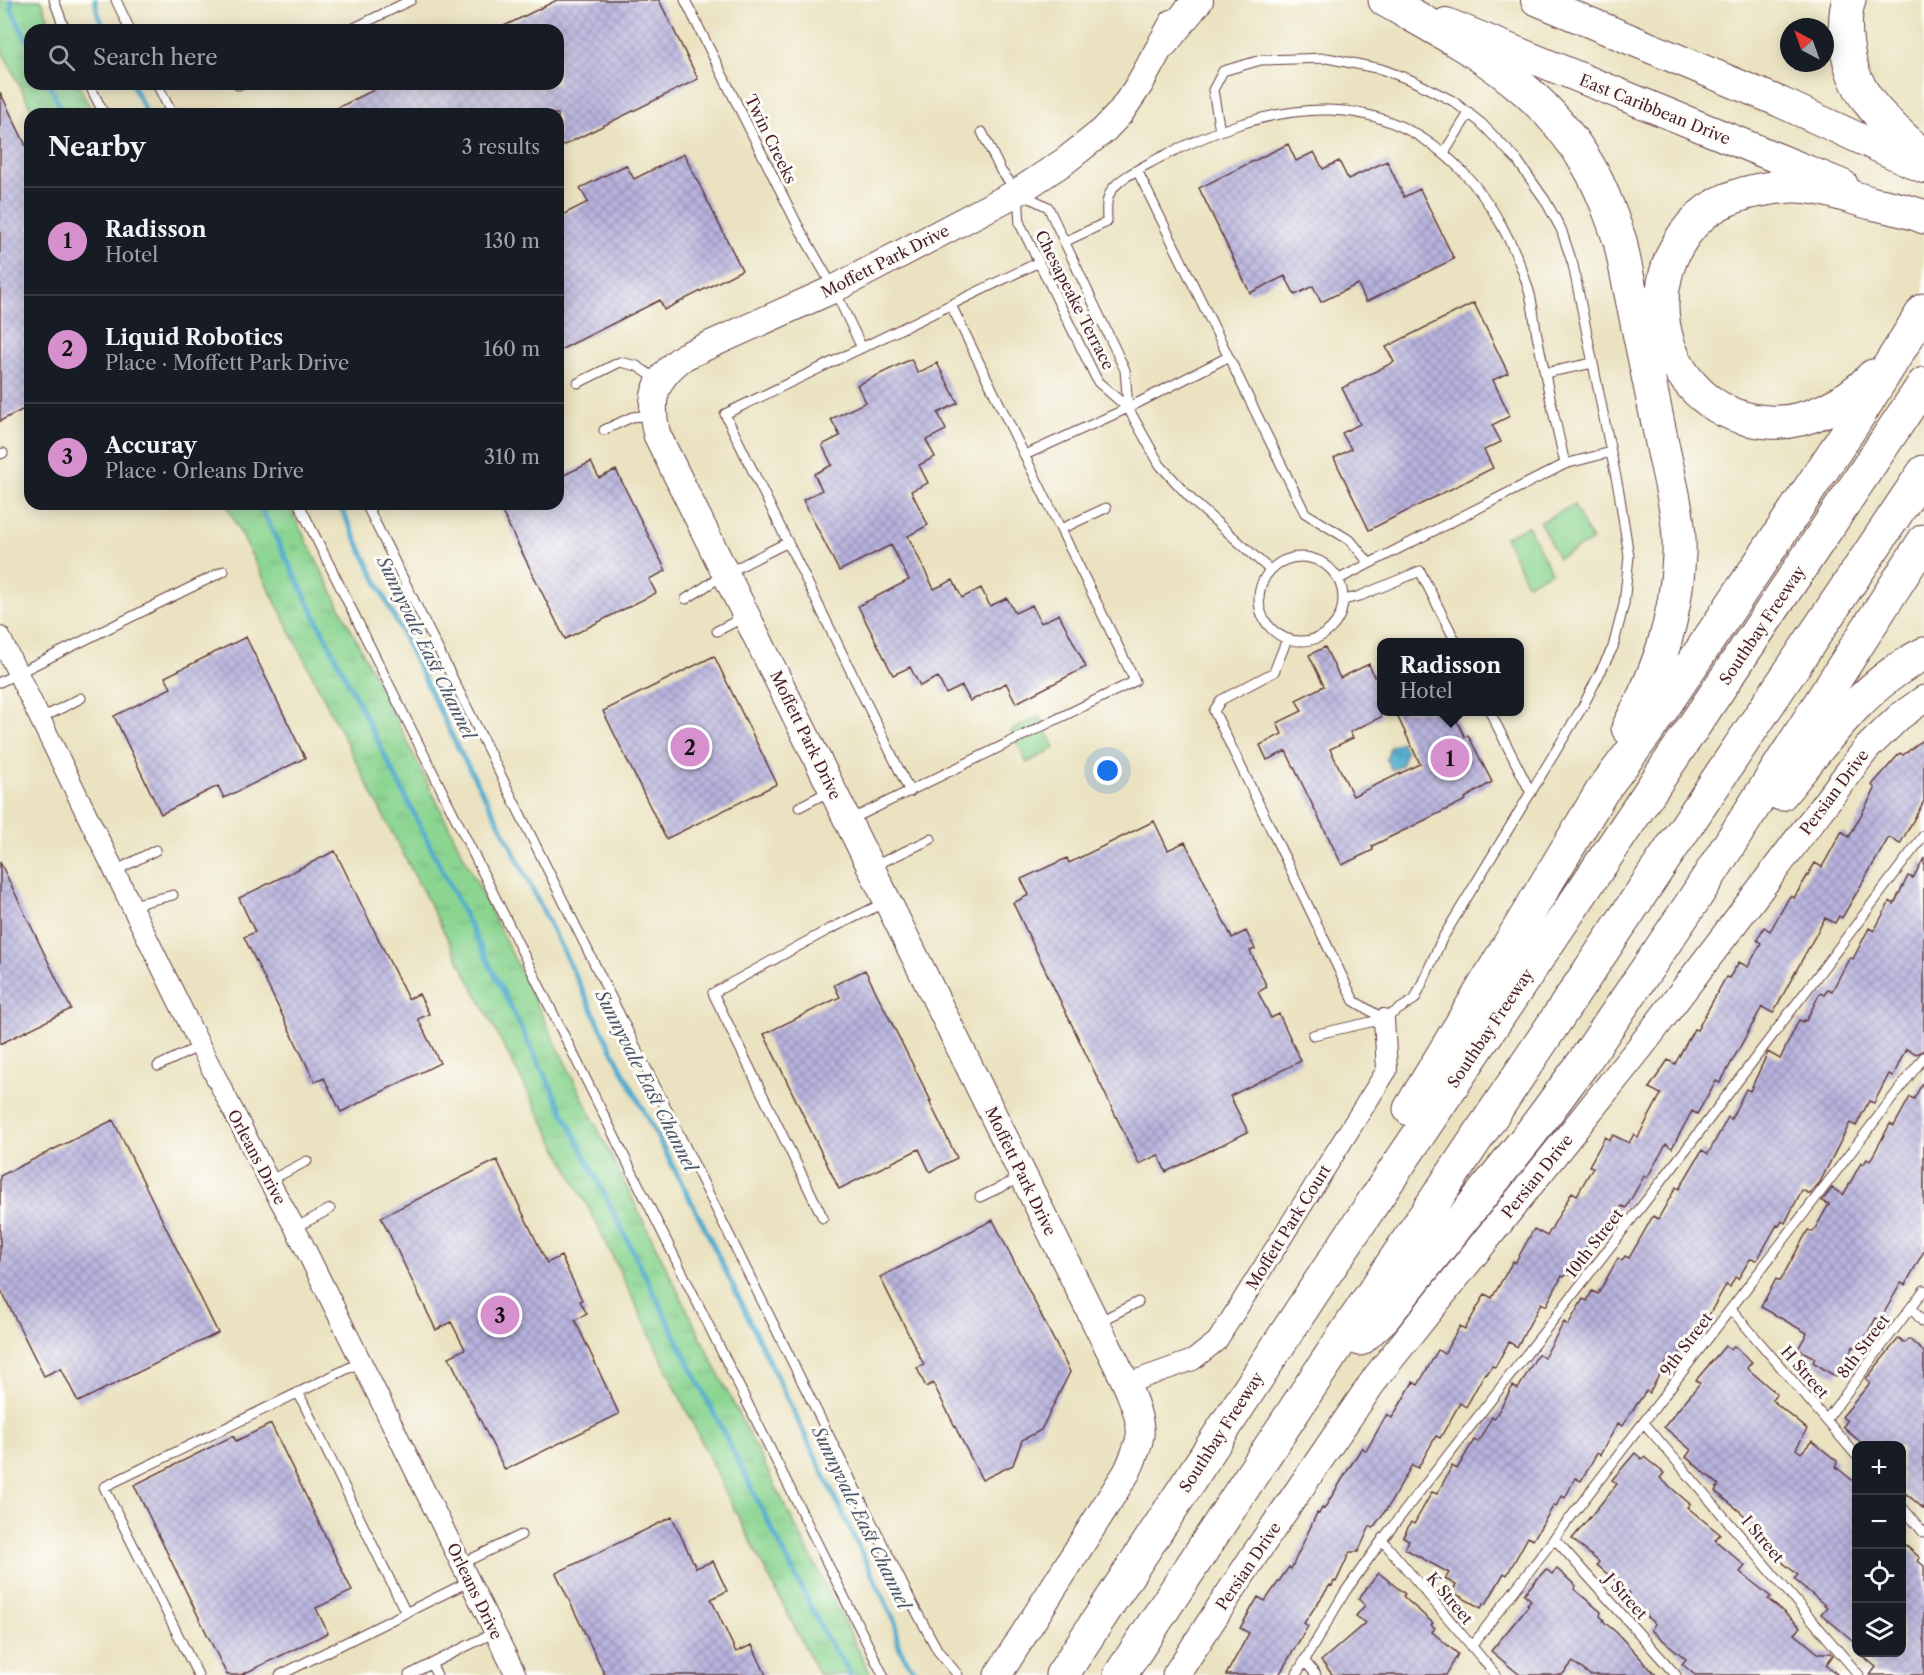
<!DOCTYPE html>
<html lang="en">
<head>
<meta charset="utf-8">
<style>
	:root { --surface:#171b24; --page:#20242c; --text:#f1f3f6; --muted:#9ea1a6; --line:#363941; --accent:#d690ce }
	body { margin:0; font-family:"Libre Caslon Text",serif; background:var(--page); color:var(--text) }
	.controls { position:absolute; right:18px; bottom:18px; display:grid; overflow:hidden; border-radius:12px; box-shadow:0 3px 15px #0003 }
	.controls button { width:54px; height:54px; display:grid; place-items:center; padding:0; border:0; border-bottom:2px solid var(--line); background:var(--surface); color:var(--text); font:30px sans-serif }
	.compass { position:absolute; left:1780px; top:18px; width:54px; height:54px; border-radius:50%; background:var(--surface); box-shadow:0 3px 15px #0003; rotate:319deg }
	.you { position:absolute; left:1108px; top:771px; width:21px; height:21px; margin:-15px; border:4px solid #fff; border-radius:50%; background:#1a73e8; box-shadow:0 0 0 9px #1a73e833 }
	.badge { display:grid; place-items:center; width:39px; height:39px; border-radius:50%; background:var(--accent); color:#111; font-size:20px; font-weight:700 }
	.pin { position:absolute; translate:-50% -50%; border:3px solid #fff; box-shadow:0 2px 6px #0006 }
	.popup { position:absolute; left:1377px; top:638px; width:147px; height:78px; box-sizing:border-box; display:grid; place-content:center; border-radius:12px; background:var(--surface); filter:drop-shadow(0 2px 4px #0005); font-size:20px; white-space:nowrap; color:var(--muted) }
	.popup b { font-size:22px; color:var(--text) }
	.popup::after { content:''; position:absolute; left:50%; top:100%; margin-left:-12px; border:12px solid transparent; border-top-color:var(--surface) }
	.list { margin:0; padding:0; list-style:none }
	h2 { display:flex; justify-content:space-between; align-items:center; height:78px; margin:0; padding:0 24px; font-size:26px }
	h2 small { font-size:20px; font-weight:400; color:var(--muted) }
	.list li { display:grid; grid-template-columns:39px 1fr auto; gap:18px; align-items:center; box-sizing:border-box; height:108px; padding:0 24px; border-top:2px solid var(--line) }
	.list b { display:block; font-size:22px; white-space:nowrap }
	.list p { margin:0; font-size:20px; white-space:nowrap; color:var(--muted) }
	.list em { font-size:20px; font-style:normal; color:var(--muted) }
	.icon { flex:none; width:33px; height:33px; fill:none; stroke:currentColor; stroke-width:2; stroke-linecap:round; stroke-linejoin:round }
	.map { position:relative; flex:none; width:1924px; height:1675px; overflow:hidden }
	.search { position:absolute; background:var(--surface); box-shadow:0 3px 15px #0003; left:24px; top:24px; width:540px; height:66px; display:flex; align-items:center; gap:15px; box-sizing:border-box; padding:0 21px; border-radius:18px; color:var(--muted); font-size:22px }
	.panel { position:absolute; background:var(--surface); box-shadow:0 3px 15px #0003; left:24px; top:108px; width:540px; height:402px; border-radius:18px }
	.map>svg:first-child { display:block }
	.grass { fill:url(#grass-tufts); stroke:#6a7a5e; stroke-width:1.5 }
	.garden { fill:#8bd591; stroke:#6a7a5e; stroke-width:1.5 }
	.water { fill:url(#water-ripples); stroke:#4c657c; stroke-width:1.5 }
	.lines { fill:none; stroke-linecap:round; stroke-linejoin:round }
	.stream { stroke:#4fabcd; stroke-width:5 }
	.building { fill:url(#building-cross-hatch) }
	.lane-casing { stroke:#623c41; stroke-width:11 }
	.street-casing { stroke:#623c41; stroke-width:22 }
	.secondary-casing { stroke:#623c41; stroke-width:29 }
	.primary-casing { stroke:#623c41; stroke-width:32 }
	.highway-casing { stroke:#623c41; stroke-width:35 }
	.lane { stroke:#fff; stroke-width:9 }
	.street { stroke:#fff; stroke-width:20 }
	.secondary { stroke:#fff; stroke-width:27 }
	.primary { stroke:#fff; stroke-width:30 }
	.highway { stroke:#fff; stroke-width:33 }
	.labels { text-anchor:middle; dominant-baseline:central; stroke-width:6; stroke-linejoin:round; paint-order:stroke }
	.street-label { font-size:16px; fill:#4a1f2b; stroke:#fdfcf7 }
	.water-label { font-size:18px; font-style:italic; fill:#4c576c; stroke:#fdfcf7 }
</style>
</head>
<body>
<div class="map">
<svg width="1924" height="1675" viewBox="0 0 1924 1675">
	<defs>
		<pattern id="grass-tufts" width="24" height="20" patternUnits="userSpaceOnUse" patternTransform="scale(1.5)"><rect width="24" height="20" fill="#8bd591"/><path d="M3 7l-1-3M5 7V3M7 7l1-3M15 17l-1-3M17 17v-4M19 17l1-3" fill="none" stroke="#79b67d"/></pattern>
		<pattern id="water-ripples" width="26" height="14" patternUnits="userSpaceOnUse" patternTransform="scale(1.5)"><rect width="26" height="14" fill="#4fabcd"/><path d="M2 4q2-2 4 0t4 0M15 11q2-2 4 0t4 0" fill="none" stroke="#448ba7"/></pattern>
		<pattern id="building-cross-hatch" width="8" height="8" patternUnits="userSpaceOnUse" patternTransform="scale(1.5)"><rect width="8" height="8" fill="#b8b3de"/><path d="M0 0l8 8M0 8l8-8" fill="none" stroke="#9891b4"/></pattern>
	</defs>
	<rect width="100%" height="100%" fill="#fdfcf7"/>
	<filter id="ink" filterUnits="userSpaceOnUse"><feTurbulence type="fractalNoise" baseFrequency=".0167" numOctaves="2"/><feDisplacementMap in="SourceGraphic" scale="12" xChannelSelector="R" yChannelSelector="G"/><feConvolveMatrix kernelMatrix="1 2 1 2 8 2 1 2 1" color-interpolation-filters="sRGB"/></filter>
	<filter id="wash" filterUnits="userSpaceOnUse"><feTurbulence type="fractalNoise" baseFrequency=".008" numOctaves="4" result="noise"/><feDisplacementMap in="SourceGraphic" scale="24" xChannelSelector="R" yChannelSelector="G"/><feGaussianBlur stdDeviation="1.35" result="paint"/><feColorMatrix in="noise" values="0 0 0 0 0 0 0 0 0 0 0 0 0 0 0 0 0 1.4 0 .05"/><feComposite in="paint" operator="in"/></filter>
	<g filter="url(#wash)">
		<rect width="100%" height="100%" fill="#eae2c0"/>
		<path class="grass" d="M0,0H42L52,30H30V84H78L93,114H34L0,46Z
			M226,504H288L399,725L727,1391L871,1675H819L727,1495L599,1228L386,821Z"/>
		<path class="garden" d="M1574,505L1592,541L1558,558L1540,522Z
			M1528,526L1551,572L1527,584L1505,537Z
			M1039,716L1055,748L1027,763L1011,731Z"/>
		<path class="water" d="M1401,742L1406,751L1401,766L1392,770L1386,760L1390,747Z"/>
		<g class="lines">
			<path class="stream" d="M11,0L12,11L30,46
				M95,0L98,14L105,30
				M49,84L64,114
				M132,84L147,114
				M259,504L826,1637L848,1669L850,1675
				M339,504L457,746L502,828L612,1050L703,1224L896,1624C895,1649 904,1656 918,1675"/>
		</g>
		<g id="blocks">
			<path class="building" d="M557,0H659L698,79L558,148V114H325L386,84H558V30H496Z
				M0,92L30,154V406L0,421Z
				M1288,144L1296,161L1314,152L1323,169L1339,161L1348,179L1387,161L1404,197L1420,189L1454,259L1366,302L1358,284L1321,302L1313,286L1295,295L1285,276L1250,293L1199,188Z
				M684,154L742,270L664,310L660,300L558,351V217L588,202L580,188L626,165L634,179Z
				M1474,303L1508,373L1493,380L1510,416L1492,425L1501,442L1484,450L1493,468L1369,530L1334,458L1351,449L1342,433L1360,424L1342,388L1394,362L1386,347Z
				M911,359L918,373L937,363L958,403L938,413L946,430L926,440L935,457L919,465L928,483L911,491L928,525L908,536L934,589L953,580L962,598L981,588L990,606L1007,598L1015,613L1032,605L1041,623L1059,614L1086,667L1016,703L1006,683L970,701L962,686L946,694L938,677L920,686L910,667L893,675L858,606L909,580L891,545L839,571L803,500L822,490L814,474L832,465L822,445L840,436L831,419L866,402L857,385Z
				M591,462L599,478L616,470L666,571L649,579L656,593L565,639L498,504H558V478Z
				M246,637L305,758L224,798L218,786L161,814L114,716L171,688L165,677Z
				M1325,647L1340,678L1369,664L1374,677L1381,673V717L1350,732L1353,738L1330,749L1353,796L1420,764L1395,711H1452L1465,737L1468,735L1492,782L1465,798L1466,800L1372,846L1373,850L1342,865L1286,751L1267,760L1260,745L1282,734L1277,723L1302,711L1296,700L1324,686L1309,655Z
				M714,656L777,784L666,839L603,711Z
				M1924,739V801L1900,844L1889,837L1842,918L1839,916L1835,923L1825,918L1773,1013L1762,1007L1720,1083L1716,1081L1697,1114L1692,1111L1672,1148L1666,1144L1647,1178L1644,1176L1626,1208L1622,1206L1618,1211H1617L1599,1242L1596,1241L1594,1246L1588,1243L1570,1275L1566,1274L1564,1277L1562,1276L1546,1306L1541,1303L1517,1347L1509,1342L1495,1367L1492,1366L1487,1374L1485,1373L1466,1407L1460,1403L1440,1438L1436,1436L1418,1468L1412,1465L1388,1507L1373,1528L1370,1526L1358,1552H1350L1336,1582L1334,1581L1332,1586L1330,1585L1304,1623L1308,1626L1279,1675H1226L1249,1633L1240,1628L1258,1597L1265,1601L1289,1567L1291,1569L1317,1513L1319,1514L1322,1508L1324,1509L1362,1447L1366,1451L1387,1414L1392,1418L1413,1382L1418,1385L1438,1350L1444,1354L1460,1326L1465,1329L1485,1294L1492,1298L1513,1261L1515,1263L1534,1229L1547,1236L1572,1192L1577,1195L1593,1167L1589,1166L1605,1137L1610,1140L1613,1135L1629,1143L1634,1134L1638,1137L1661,1094L1649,1088L1668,1060L1675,1064L1694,1029L1697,1030L1726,977L1729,978L1739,962L1748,967L1761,943L1757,940L1764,927L1770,931L1790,896L1794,898L1815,863L1822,867L1842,831L1849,837L1875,789L1872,785L1900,753L1903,755Z
				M1154,821L1168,850L1185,842L1232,938L1246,931L1255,949L1250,951L1267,987L1258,992L1271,1018L1279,1014L1301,1061L1230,1096L1248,1132L1166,1172L1158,1155L1139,1164L1013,903L1029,895L1021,879L1067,858L1069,863Z
				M335,851L408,999L419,994L429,1014L418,1019L440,1063L341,1112L324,1078L315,1082L244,937L255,932L239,898Z
				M1924,858V1050L1917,1054L1906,1049L1893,1076L1889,1074L1874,1103L1869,1101L1856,1126L1850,1123L1820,1182L1810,1194L1802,1190L1785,1223L1782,1221L1779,1226L1777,1225L1757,1260L1750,1259L1738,1279L1735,1277L1730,1287L1726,1285L1702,1327L1697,1324L1676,1360L1670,1356L1649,1393L1646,1391L1622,1426L1618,1423L1600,1455L1597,1453L1581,1481L1575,1478L1565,1498L1562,1496L1556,1506L1554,1505L1533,1540L1528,1537L1507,1575L1504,1573L1486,1604L1484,1603L1481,1608L1452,1592L1456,1585L1445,1579L1449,1573L1405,1549L1409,1540L1403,1537L1411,1522L1414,1524L1432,1492L1437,1494L1452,1466L1457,1469L1474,1440L1478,1442L1492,1417L1494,1419L1513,1386L1518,1389L1538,1354L1544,1358L1564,1322L1568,1325L1583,1299L1587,1301L1592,1291L1598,1294L1618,1258L1622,1261L1625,1256L1629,1258L1653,1216L1658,1219L1676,1187L1679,1189L1702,1150L1708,1154L1728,1117L1731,1119L1746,1089L1750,1091L1768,1052L1780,1059L1799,1020L1803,1022L1804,1020L1806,1021L1820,993L1824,995L1828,989L1832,991L1850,957L1853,959L1869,928L1874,931L1890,901L1894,904L1908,876L1913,878Z
				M0,862L71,1009L0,1044Z
				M865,970L931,1101H929L957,1158L930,1172L919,1149L839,1189L764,1034L840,997L834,985Z
				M1924,1080V1251L1905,1285L1901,1283L1880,1320L1876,1318L1859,1349L1853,1346L1836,1377L1813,1362L1815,1358L1798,1349L1807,1333L1761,1307L1776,1279L1780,1281L1808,1230L1813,1232L1829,1204L1822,1201L1832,1188L1843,1195L1845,1192L1861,1163L1863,1165L1867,1159L1870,1161L1890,1124L1894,1126L1910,1097L1914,1099Z
				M113,1120L218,1333L78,1402L61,1368L44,1376L0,1288V1176Z
				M497,1160L547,1263L561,1256L582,1300L580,1301L587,1314L575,1320L619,1414L505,1470L449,1357L465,1349L451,1322L436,1330L381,1217Z
				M993,1220L1070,1372L1041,1430L1022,1440L1013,1465L982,1480L933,1383L926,1387L917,1368L924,1365L880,1277Z
				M1899,1338L1905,1343L1909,1339L1924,1352V1509L1902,1490V1446H1865L1843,1427L1847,1421L1842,1417L1870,1383L1866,1379Z
				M1725,1346L1731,1350L1734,1346L1752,1362L1747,1368L1777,1394L1772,1400L1807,1429L1796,1449L1801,1453L1812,1441L1837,1461L1836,1467L1857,1484V1644L1821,1614L1827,1607L1794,1579L1798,1575L1771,1553L1775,1549L1743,1522L1746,1518L1743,1514L1715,1491L1719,1485L1686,1457L1691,1450L1664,1427L1700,1383L1696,1380Z
				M271,1424L352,1591L316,1608L328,1633L241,1675H227L134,1485L233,1436L236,1441Z
				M1635,1453L1642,1459L1644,1457L1664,1473L1660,1478L1690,1504L1687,1507L1720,1534L1715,1540L1745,1566L1740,1572L1771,1597L1768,1599L1801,1627L1795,1634L1818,1653H1831L1833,1655L1826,1665L1838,1675H1695L1682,1664L1686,1659L1651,1630L1655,1624L1630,1603L1632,1601L1627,1597L1630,1593L1597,1565L1599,1562L1572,1539L1617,1484L1612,1480Z
				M672,1517L696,1568L713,1561L727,1591L711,1599L736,1652L752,1645L766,1675H605L556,1573Z
				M1902,1542L1920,1558L1918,1561L1924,1566V1675H1870L1876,1667L1859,1653H1902Z
				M1546,1569L1552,1574L1557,1569L1576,1586L1574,1589L1601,1612L1600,1616L1604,1620L1603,1621L1617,1633L1656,1675H1590L1573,1662L1562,1675H1520L1491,1651L1529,1605L1527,1604L1531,1600L1524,1594Z
				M1379,1573L1405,1594L1403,1596L1407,1600L1433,1623L1431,1625L1435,1628L1432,1632L1458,1654L1446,1675H1333L1321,1661L1365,1623L1356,1616L1365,1605L1358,1599Z"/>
		</g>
	</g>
	<g filter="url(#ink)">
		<use href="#blocks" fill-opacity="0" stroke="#623c41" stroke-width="1.5"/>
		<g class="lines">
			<defs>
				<path id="lane" d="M54,0L65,30
					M116,0L130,30
					M685,0L798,226L834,289L862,348
					M350,30L411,0
					M89,84L104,114
					M157,84L172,114
					M238,85L241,84
					M1220,131L1213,90L1223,71L1261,60L1327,58L1381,69L1411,80L1453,101L1481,123L1517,160L1545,200L1561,229L1573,265L1619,492L1629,556L1624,604L1613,647L1583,706L1442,939L1415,999L1384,1019L1313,1035
					M982,132L1001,171L1018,192L1048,207L1125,370L1128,408
					M1444,153L1469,113
					M1137,170L1305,513L1351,541L1369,563
					M1018,195L1020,224L1098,382L1128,408L1160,465L1194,502L1270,570
					M1064,242L1107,222C1107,211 1105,201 1111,191C1120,177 1145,166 1159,158C1212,132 1268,109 1328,110C1380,111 1425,133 1461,170C1492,201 1517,249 1529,291C1534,307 1534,324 1538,340C1546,382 1556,423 1565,464
					M1545,373L1593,363
					M578,383L620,362L637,366L658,380
					M604,430L632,417L652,415
					M0,454L3,453
					M1025,455L1128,408L1228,357
					M299,504C491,896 691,1283 883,1675
					M366,504L914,1607L938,1651L958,1675
					M1061,529L1106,508
					M1259 599a42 42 0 1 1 84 0a42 42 0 1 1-84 0Z
					M1339,579L1565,464L1611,452
					M686,599L725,574L788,542
					M1344,600L1360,596L1420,571L1456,642
					M717,631L744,617
					M1287,639L1274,672L1221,700L1214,711L1354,1001L1384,1019
					M0,682L224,571
					M1490,712L1531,793
					M40,719L81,698
					M910,792L725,414L1039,262
					M799,807L830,791
					M850,820L1135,681L951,305
					M874,866L931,839
					M115,871L156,850
					M132,905L173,895
					M158,1066L200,1046
					M269,1181L307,1161
					M980,1197L1022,1177
					M823,1218L713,993L826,931L886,902
					M295,1228L330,1209
					M1911,1308L1924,1323
					M1731,1309L1856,1455
					M1098,1322L1138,1302
					M298,1392L406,1613
					M1826,1420L1924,1290
					M1644,1423L1859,1675
					M1902,1507L1924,1533
					M1554,1538L1676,1675
					M1382,1540L1496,1675
					M461,1564L521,1535
					M1471,1647L1924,1057
					M1304,1660L1316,1675
					M431,1664L437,1675
					M198,1675L104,1487L361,1362
					M280,1675L470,1581
					M409,1675L495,1632
					M1296,1675L1345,1592L1382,1540L1694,1139L1924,835"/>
				<path id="street" d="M0,637L200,1046L269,1181L295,1228L516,1675
					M1125,1384L1193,1360L1217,1341L1387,1070L1384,1019"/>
				<path id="secondary" d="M998,1675L1127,1472C1132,1460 1138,1449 1140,1436C1143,1407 1109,1351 1096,1323L657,435C648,399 654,378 685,356L834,289L1018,192L1065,161L1104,130L1120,113L1139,85L1173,23
					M1176,1675L1257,1551L1377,1376L1641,1046L1867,748L1899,717L1924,699"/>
				<path id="primary" d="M1536,0L1780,102L1924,168
					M1446,23L1843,185
					M1164,42L1198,0"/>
				<path id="highway" d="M1385,0C1465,45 1539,82 1588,165C1602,189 1611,215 1620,241C1634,306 1647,372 1661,438C1668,475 1681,516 1679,555C1676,621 1659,670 1628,728
					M1849,0C1844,14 1845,31 1847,46C1853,99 1888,123 1924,157
					M1873,376C1848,403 1805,425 1768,422C1664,415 1626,283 1702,215C1725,195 1762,188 1792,186C1818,185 1846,196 1871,203C1889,207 1907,210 1924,217
					M1781,794C1823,743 1864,683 1924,654
					M1410,1109L1602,791L1646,733L1853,424L1924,310
					M1360,1339L1384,1317L1531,1133L1583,1063L1691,904L1924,541
					M1062,1675L1327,1271L1924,384
					M1120,1675L1309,1388L1924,472"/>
			</defs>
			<use href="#lane" class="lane-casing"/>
			<use href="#street" class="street-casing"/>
			<use href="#secondary" class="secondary-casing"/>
			<use href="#primary" class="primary-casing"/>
			<use href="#highway" class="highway-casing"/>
			<use href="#lane" class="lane"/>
			<use href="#street" class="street"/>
			<use href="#secondary" class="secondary"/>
			<use href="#primary" class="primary"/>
			<use href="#highway" class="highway"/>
		</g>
	</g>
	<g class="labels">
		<g class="street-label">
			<text transform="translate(1655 109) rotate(22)">East Caribbean Drive</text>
			<text transform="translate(771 139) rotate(64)">Twin Creeks</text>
			<text transform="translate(885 261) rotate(-27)">Moffett Park Drive</text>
			<text transform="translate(1075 300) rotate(63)">Chesapeake Terrace</text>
			<text transform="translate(1762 625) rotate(-56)">Southbay Freeway</text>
			<text transform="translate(806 735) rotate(64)">Moffett Park Drive</text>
			<text transform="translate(1834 792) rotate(-53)">Persian Drive</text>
			<text transform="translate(1490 1028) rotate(-56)">Southbay Freeway</text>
			<text transform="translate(257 1157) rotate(62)">Orleans Drive</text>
			<text transform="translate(1021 1171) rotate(64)">Moffett Park Drive</text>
			<text transform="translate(1537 1176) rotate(-51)">Persian Drive</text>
			<text transform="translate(1288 1227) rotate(-58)">Moffett Park Court</text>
			<text transform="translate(1594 1243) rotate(-52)">10th Street</text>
			<text transform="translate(1686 1344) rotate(-53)">9th Street</text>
			<text transform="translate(1863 1346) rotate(-53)">8th Street</text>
			<text transform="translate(1805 1372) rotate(49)">H Street</text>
			<text transform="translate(1221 1432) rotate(-57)">Southbay Freeway</text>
			<text transform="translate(1763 1539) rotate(50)">I Street</text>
			<text transform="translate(1248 1566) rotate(-56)">Persian Drive</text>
			<text transform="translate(475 1591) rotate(64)">Orleans Drive</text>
			<text transform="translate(1626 1596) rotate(48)">J Street</text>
			<text transform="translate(1450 1598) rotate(50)">K Street</text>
		</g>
		<g class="water-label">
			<text transform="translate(426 648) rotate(64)">Sunnyvale East Channel</text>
			<text transform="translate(646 1081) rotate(63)">Sunnyvale East Channel</text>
			<text transform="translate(861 1518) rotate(64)">Sunnyvale East Channel</text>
		</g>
	</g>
</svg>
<div class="controls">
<button>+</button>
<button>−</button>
<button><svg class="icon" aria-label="locate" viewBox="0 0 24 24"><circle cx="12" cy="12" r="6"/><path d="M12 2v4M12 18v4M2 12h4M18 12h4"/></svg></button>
<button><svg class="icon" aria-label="layers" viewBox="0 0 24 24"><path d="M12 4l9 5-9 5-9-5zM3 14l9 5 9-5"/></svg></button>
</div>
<svg class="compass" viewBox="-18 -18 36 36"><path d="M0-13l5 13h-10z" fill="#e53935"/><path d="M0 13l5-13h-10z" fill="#9ea1a6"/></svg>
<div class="you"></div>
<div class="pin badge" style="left:1450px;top:758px">1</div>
<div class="popup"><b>Radisson</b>Hotel</div>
<div class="pin badge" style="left:690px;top:747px">2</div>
<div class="pin badge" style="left:500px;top:1315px">3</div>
<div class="search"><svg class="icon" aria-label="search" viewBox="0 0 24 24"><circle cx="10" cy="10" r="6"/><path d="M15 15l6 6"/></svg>Search here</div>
<section class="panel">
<h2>Nearby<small>3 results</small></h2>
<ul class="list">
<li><span class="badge">1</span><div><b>Radisson</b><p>Hotel</p></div><em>130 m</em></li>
<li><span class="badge">2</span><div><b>Liquid Robotics</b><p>Place · Moffett Park Drive</p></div><em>160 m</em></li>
<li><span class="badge">3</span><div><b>Accuray</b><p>Place · Orleans Drive</p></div><em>310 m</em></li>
</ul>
</section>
</div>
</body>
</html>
